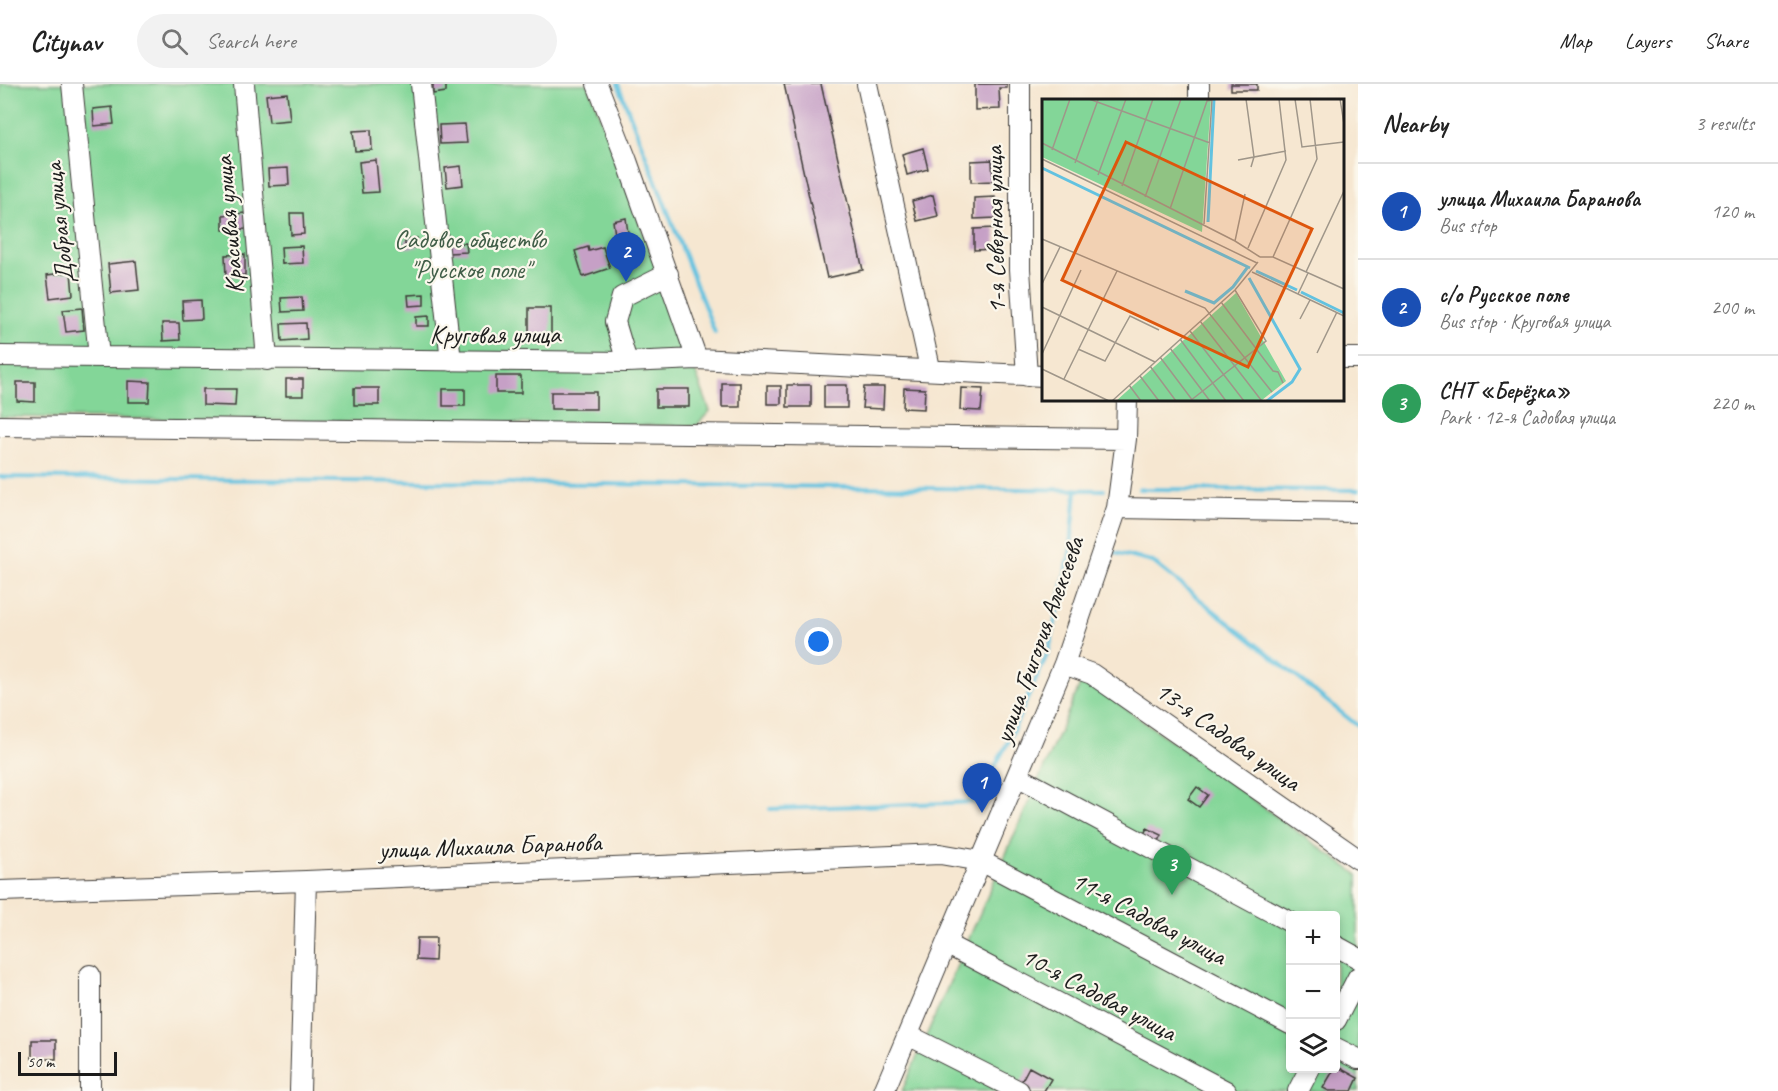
<!DOCTYPE html>
<html lang="en">
<head>
<meta charset="utf-8">
<style>
	:root { --surface:#fff; --page:#f2f2f2; --text:#222; --muted:#767676; --line:#e0e0e0; --accent:#0f766e }
	body { margin:0; font-family:Caveat,sans-serif; background:var(--page); color:var(--text) }
	.controls { position:absolute; right:18px; bottom:18px; display:grid; overflow:hidden; border-radius:6px; box-shadow:0 3px 9px #0003 }
	.controls button { width:54px; height:54px; display:grid; place-items:center; padding:0; border:0; border-bottom:2px solid var(--line); background:var(--surface); color:var(--text); font:30px sans-serif }
	.scale { position:absolute; left:18px; bottom:15px; width:99px; box-sizing:border-box; padding-left:6px; border:3px solid #1c1c1c; border-top:0; font-size:16px; line-height:21px; white-space:nowrap; color:#1c1c1c; -webkit-text-stroke:4px #fbf7ec; paint-order:stroke }
	.you { position:absolute; left:819px; top:558px; width:21px; height:21px; margin:-15px; border:4px solid #fff; border-radius:50%; background:#1a73e8; box-shadow:0 0 0 9px #1a73e833 }
	.badge { display:grid; place-items:center; width:39px; height:39px; border-radius:50%; background:var(--accent); color:#fff; font-size:20px; font-weight:700 }
	.pin { position:absolute; translate:-50% -50px; filter:drop-shadow(0 2px 3px #0008) }
	.pin::after { content:''; position:absolute; top:32px; width:21px; height:18px; background:inherit; clip-path:polygon(0 0,100% 0,50% 100%) }
	.list { margin:0; padding:0; list-style:none }
	h2 { display:flex; justify-content:space-between; align-items:center; height:78px; margin:0; padding:0 24px; font-size:26px }
	h2 small { font-size:20px; font-weight:400; color:var(--muted) }
	.list li { display:grid; grid-template-columns:39px 1fr auto; gap:18px; align-items:center; box-sizing:border-box; height:96px; padding:0 24px; border-top:2px solid var(--line) }
	.list b { display:block; font-size:22px; white-space:nowrap }
	.list p { margin:0; font-size:20px; white-space:nowrap; color:var(--muted) }
	.list em { font-size:20px; font-style:normal; color:var(--muted) }
	.icon { flex:none; width:33px; height:33px; fill:none; stroke:currentColor; stroke-width:2; stroke-linecap:round; stroke-linejoin:round }
	.map { position:relative; flex:none; width:1358px; height:1007px; overflow:hidden }
	header { display:flex; align-items:center; gap:36px; box-sizing:border-box; height:84px; padding:0 30px; background:var(--surface); border-bottom:2px solid var(--line) }
	header strong { font-size:28px }
	nav { display:flex; gap:33px; margin-inline-start:auto; font-size:21px }
	.search { width:420px; height:54px; background:var(--page); display:flex; align-items:center; gap:15px; box-sizing:border-box; padding:0 21px; border-radius:33px; color:var(--muted); font-size:22px }
	main { display:flex }
	aside { flex:1; background:var(--surface) }
	.map>svg:first-child { display:block }
	.green { fill:#83d698; stroke:#50795a; stroke-width:1.5; fill-rule:evenodd }
	.lines { fill:none; stroke-linecap:round; stroke-linejoin:round }
	.stream { stroke:#62c2e0; stroke-width:4 }
	.building { fill:#c6a0c6 }
	.minor-casing { stroke:#3d3a37; stroke-width:22 }
	.minor { stroke:#fff; stroke-width:20 }
	.labels { text-anchor:middle; dominant-baseline:central; stroke-width:4.5; stroke-linejoin:round; paint-order:stroke }
	.street-label { font-size:26px; fill:#1c1c1c; stroke:#fbf7ec }
	.park-label { font-size:26px; fill:#405d47; stroke:#fbf7ec }
	.inset-river { fill:none; stroke:#62c2e0; stroke-width:3 }
	.inset-road { fill:none; stroke:#9f9689; stroke-width:1.5 }
	.view { fill:#de560d; fill-opacity:0.15; stroke:#de560d; stroke-width:3 }
	.inset-edge { fill:none; stroke:#1c1c1c; stroke-width:3 }
</style>
</head>
<body>
<header>
<strong>Citynav</strong>
<div class="search"><svg class="icon" aria-label="search" viewBox="0 0 24 24"><circle cx="10" cy="10" r="6"/><path d="M15 15l6 6"/></svg>Search here</div>
<nav><a>Map</a><a>Layers</a><a>Share</a></nav>
</header>
<main>
<div class="map">
<svg width="1358" height="1007" viewBox="0 0 1358 1007">
	<rect width="100%" height="100%" fill="#fbf7ec"/>
	<filter id="ink" filterUnits="userSpaceOnUse"><feTurbulence type="fractalNoise" baseFrequency=".0167" numOctaves="2"/><feDisplacementMap in="SourceGraphic" scale="12" xChannelSelector="R" yChannelSelector="G"/><feConvolveMatrix kernelMatrix="1 2 1 2 8 2 1 2 1" color-interpolation-filters="sRGB"/></filter>
	<filter id="wash" filterUnits="userSpaceOnUse"><feTurbulence type="fractalNoise" baseFrequency=".008" numOctaves="4" result="noise"/><feDisplacementMap in="SourceGraphic" scale="24" xChannelSelector="R" yChannelSelector="G"/><feGaussianBlur stdDeviation="1.35" result="paint"/><feColorMatrix in="noise" values="0 0 0 0 0 0 0 0 0 0 0 0 0 0 0 0 0 1.4 0 .05"/><feComposite in="paint" operator="in"/></filter>
	<g filter="url(#wash)">
		<rect width="100%" height="100%" fill="#f6e7d1"/>
		<path class="green" d="M0,0H588L710,327L696,342L0,333Z
			M1083,594L1358,791V1007H902ZM1290,832H1336V984H1290Z"/>
		<g class="lines">
			<path class="stream" d="M618,0L715,249
				M0,393L1104,406
				M1139,405L1358,406
				M1116,469L1153,478L1358,642
				M770,725L976,718L1008,658L1049,566L1071,464L1076,405"/>
		</g>
		<g id="blocks">
			<path class="building" d="M433,0H446V8L433,10Z
				M784,0H821L863,186L827,194Z
				M975,0H1007V4H999L1000,25L975,26Z
				M1231,0H1257V6H1231Z
				M287,9L290,36L269,38L266,11Z
				M112,23L114,40L94,42L93,25Z
				M465,40L467,59L440,60L439,41Z
				M371,46L372,66L355,67L353,47Z
				M923,64L928,85L907,91L902,70Z
				M376,76L379,108L362,109L359,78Z
				M992,76L993,97L971,98V77Z
				M461,82L463,101L447,103L445,84Z
				M288,84L289,101L269,102L268,85Z
				M933,111L938,132L917,137L912,117Z
				M995,113L996,134L974,135V114Z
				M245,129L246,145L223,146V131Z
				M290,129H303L304,150L291,151Z
				M626,134L629,156L616,158L613,137Z
				M995,144L996,165L974,166V145Z
				M417,154L418,163L405,164V155Z
				M466,159L467,168L449,169L448,160Z
				M302,162L303,179L282,180L281,163Z
				M588,163L589,167L603,163L610,184L583,193L575,167Z
				M245,170V191L226,193L225,171Z
				M136,177L139,206L111,209L108,180Z
				M71,188L73,211L50,214L47,191Z
				M424,210V221L409,222L408,211Z
				M302,213L303,227L282,228L281,214Z
				M201,216L202,235L183,236L182,217Z
				M82,224L84,246L66,248L63,226Z
				M529,224H551V257L529,256Z
				M429,232V242H416V233Z
				M162,239H179L180,256L163,257Z
				M306,239L307,255L282,257L281,240Z
				M496,292H521V309H496Z
				M286,295H303V312H286Z
				M128,297L150,298L149,318H128Z
				M17,298H35V318L17,317Z
				M722,299H740V323H722Z
				M787,301H811V323H787Z
				M824,301H847V324H824Z
				M767,302H781V320H767Z
				M864,303H884L883,325L862,324Z
				M354,304H379V321H354Z
				M904,304L925,305L924,325L903,324Z
				M961,304L983,305L981,327L960,326Z
				M203,305H236L235,322L203,321Z
				M443,305H465V322H443Z
				M656,305H689V323H656Z
				M551,308H596V325H551Z
				M1197,703L1208,711L1199,723L1188,715Z
				M1147,744L1162,751L1156,763L1141,756Z
				M417,854H436L435,877L416,876Z
				M32,956H56V975H32Z
				M1336,982L1358,994L1352,1007H1329L1323,1004Z
				M1029,983L1051,995L1044,1007H1032L1020,1000Z"/>
		</g>
	</g>
	<g filter="url(#ink)">
		<use href="#blocks" fill-opacity="0" stroke="#3d3a37" stroke-width="1.5"/>
		<g class="lines">
			<defs>
				<path id="minor" d="M72,0L99,273
					M244,0L267,276
					M421,0L451,277
					M597,0L627,77L697,275
					M867,0L930,284
					M1020,0V185L1027,292
					M1199,0V16
					M0,272L627,278L697,275L1043,292
					M1342,274H1358
					M627,278L615,238L622,213L668,190
					M0,342L1126,355
					M1117,424L1358,428
					M1064,580L1092,590L1358,775
					M1017,692L1290,838
					M0,807L306,797L940,770L981,777L1290,940
					M946,860L1226,1007
					M1336,862L1358,874
					M1336,936L1358,893
					M908,951L1019,1007
					M1336,964L1358,975
					M90,1007V891
					M300,1007L306,797
					M884,1007L1064,580L1117,424L1126,355L1127,315
					M1298,1007L1310,984"/>
			</defs>
			<use href="#minor" class="minor-casing"/>
			<use href="#minor" class="minor"/>
		</g>
	</g>
	<g class="labels">
		<g class="street-label">
			<text transform="translate(59 139) rotate(-96)">Добрая улица</text>
			<text transform="translate(229 141) rotate(-95)">Красивая улица</text>
			<text transform="translate(995 146) rotate(-91)">1-я Северная улица</text>
			<text x="495" y="250">Круговая улица</text>
			<text transform="translate(1039 556) rotate(-70)">улица Григория Алексеева</text>
			<text transform="translate(1228 652) rotate(35)">13-я Садовая улица</text>
			<text transform="translate(490 762) rotate(-2)">улица Михаила Баранова</text>
			<text transform="translate(1149 834) rotate(28)">11-я Садовая улица</text>
			<text transform="translate(1099 910) rotate(28)">10-я Садовая улица</text>
		</g>
		<g class="park-label">
			<text x="470" y="155">Садовое общество<tspan x="470" dy="30">"Русское поле"</tspan></text>
		</g>
	</g>
	<g transform="translate(1042 15)">
		<rect width="302" height="302" fill="#f6e7d1"/>
		<path d="M0,0H169L160,133L0,58ZM194,194L244,282L220,301L74,302Z" fill="#83d698"/>
		<path class="inset-river" d="M0,69L208,169M166,123L172,0M214,172L255,191M207,179L258,270L250,283L225,302M143,192L172,204L191,188L205,169M259,193L302,214"/>
		<path class="inset-road" d="M47,0L168,44M204,0L212,58L209,68M253,0L260,48L302,43M298,0L302,25M0,44L193,142L218,158M10,51L28,0M0,60L215,164M196,61L244,52M33,64L56,1M56,76L84,0M80,87L111,0M103,98L139,0M128,110L165,2L170,1M162,125L170,0M0,140L163,209L230,293M193,142L203,95M206,149L244,61L237,0M218,158H231L302,190M231,158L275,60L268,0M210,173L302,217M264,173L302,92M0,185L18,148M256,195L266,174M179,203L231,272L236,273L241,284M0,208L113,263M258,220L268,201M158,222L219,301M148,232L202,302M138,240L184,302M128,249L168,302M36,250L63,262L88,217L117,231M275,254L295,213M0,255L39,171M118,258L151,302M108,267L134,302M0,270L67,302M98,277L117,302M22,280L75,172M87,286L99,302M70,302L193,191L216,163M148,302L224,242L193,191"/>
		<path class="view" d="M84,43L270,130L206,268L20,181Z"/>
		<rect width="302" height="302" class="inset-edge"/>
	</g>
</svg>
<div class="controls">
<button>+</button>
<button>−</button>
<button><svg class="icon" aria-label="layers" viewBox="0 0 24 24"><path d="M12 4l9 5-9 5-9-5zM3 14l9 5 9-5"/></svg></button>
</div>
<div class="scale">50 m</div>
<div class="you"></div>
<div class="pin badge" style="left:982px;top:729px;background:#1a4fb4">1</div>
<div class="pin badge" style="left:626px;top:198px;background:#1a4fb4">2</div>
<div class="pin badge" style="left:1172px;top:811px;background:#2e9e5b">3</div>
</div>
<aside>
<h2>Nearby<small>3 results</small></h2>
<ul class="list">
<li><span class="badge" style="background:#1a4fb4">1</span><div><b>улица Михаила Баранова</b><p>Bus stop</p></div><em>120 m</em></li>
<li><span class="badge" style="background:#1a4fb4">2</span><div><b>с/о Русское поле</b><p>Bus stop · Круговая улица</p></div><em>200 m</em></li>
<li><span class="badge" style="background:#2e9e5b">3</span><div><b>СНТ «Берёзка»</b><p>Park · 12-я Садовая улица</p></div><em>220 m</em></li>
</ul>
</aside>
</main>
</body>
</html>
